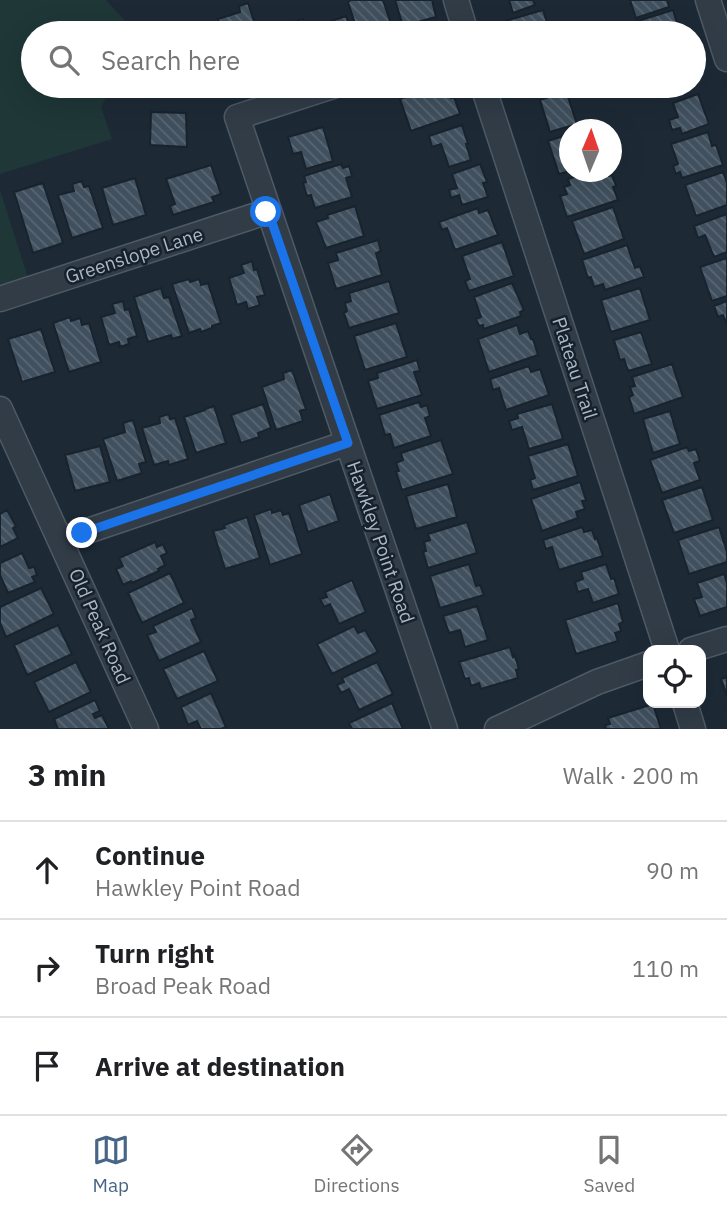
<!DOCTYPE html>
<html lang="en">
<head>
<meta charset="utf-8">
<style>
	:root { --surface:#fff; --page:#f6f6f6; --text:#202124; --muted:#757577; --line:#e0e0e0; --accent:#466587 }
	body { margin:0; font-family:"IBM Plex Sans",sans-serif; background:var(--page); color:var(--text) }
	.controls { position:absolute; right:21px; bottom:21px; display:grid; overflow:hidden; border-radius:14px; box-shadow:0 7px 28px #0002 }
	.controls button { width:63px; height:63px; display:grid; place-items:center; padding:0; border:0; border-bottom:2px solid var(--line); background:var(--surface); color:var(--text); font:35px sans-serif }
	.compass { position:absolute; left:559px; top:119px; width:63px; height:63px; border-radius:50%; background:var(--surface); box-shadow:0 7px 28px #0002; rotate:2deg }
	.stop { position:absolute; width:21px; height:21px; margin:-16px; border:5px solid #1a73e8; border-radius:50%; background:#fff }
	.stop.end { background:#1a73e8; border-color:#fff; box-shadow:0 2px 7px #0008 }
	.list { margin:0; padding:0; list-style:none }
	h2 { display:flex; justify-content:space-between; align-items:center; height:91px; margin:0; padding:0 28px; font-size:30px }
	h2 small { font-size:23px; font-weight:400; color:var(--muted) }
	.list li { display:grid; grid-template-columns:46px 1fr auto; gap:21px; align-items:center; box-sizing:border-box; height:98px; padding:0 28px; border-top:2px solid var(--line) }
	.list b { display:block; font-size:26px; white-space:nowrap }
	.list p { margin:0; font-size:23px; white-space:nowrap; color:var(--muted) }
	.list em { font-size:23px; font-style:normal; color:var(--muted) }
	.icon { flex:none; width:38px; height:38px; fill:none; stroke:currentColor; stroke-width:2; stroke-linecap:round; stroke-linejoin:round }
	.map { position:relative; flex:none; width:727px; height:729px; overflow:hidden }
	.search { position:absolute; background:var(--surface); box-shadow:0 7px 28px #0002; left:21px; right:21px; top:21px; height:77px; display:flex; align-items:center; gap:18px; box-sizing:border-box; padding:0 24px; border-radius:38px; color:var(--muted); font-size:26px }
	.sheet { height:385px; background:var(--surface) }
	nav { display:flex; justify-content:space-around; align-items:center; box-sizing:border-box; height:98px; border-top:2px solid var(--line); background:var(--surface); font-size:19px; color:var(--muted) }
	nav a { display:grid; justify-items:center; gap:4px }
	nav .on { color:var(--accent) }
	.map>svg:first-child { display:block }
	.green { fill:#1f3737 }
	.building { fill:url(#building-back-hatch); stroke:#18232d; stroke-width:2 }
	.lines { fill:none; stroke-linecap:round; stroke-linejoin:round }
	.minor-casing { stroke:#4e5a65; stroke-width:27 }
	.minor { stroke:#313c47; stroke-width:24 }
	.route { stroke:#1a73e8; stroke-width:9 }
	.labels { text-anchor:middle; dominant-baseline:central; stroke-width:5; stroke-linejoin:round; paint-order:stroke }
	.street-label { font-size:19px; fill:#aab7c4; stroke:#17212b }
</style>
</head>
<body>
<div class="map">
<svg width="727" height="729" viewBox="0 0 727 729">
	<defs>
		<pattern id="building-back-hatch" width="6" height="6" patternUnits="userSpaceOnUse" patternTransform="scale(1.75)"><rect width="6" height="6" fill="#40505e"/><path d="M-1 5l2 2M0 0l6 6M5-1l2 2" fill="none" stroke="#596773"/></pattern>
	</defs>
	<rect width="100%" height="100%" fill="#1d2a36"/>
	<path class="green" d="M0,0H106L136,33H33V86H112L101,107L112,139L0,174Z
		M0,190L29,281L0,290Z"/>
	<path class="building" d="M351,0H383L392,27L377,33H358L348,2Z
		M395,0H432L436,17L403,26Z
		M509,0H533L535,5L513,13Z
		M630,0H667L669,7L636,18Z
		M248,3L258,33H223L218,19L240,12L239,6Z
		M543,10L550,32L557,30L558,33H509L505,21Z
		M673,10L680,33H631L628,24Z
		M346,16L352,33H316L314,27Z
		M303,19L307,33H272L271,29Z
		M439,86L441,91L448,89L451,98L454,97L460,114L411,131L400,99Z
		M527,86H554L529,94Z
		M652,86H690L657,97Z
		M566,91L577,124L550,132L540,100Z
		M698,94L709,124L682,134L680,128L672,130L669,120L678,117L673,103Z
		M151,112L186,113L187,147L150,145Z
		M462,125L468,144H466L471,160L449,167L441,144L432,147L429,136Z
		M323,127L333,161L306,169L301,152L293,154L288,137Z
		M708,132L712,146L716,145L723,165L682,178L680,172L676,174L673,166L678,164L671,144Z
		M570,134V171L559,174L548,141Z
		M341,164L343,168L349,166L352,176L346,178L352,197L315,208L311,195L307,196L303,183L306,182L304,176Z
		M480,164L487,182L483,183L488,197L462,205L459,195L451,198L449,190L457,188L452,174Z
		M211,165L221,194L212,197L214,202L173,215L170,206L175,204L166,179Z
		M589,172H608L609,176L612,175L616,186L613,187L618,200L567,217L560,196L567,194L564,187L570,185L568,179Z
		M723,172L727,183V205L696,216L685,185Z
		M135,178L146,215L113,225L102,188Z
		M82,181L84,187L89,186L103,228L72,238L58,195L74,191L72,184Z
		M43,183L63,243L33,253L14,192Z
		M355,206L364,236L326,248L316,222L328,218L327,215Z
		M613,207L624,239L584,254L572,221Z
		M478,208L479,213L488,210L498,235L455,250L447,228L442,230L439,222Z
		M727,214V252L714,257L705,235L698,238L694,226Z
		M378,240L381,251L376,253L382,275L336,289L328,263L338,260L336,253Z
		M502,242L514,276L469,291L465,281L470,279L462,256Z
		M627,245L635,268L640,266L644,277L605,290L603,284L594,287L591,277L588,278L582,260Z
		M727,258V296L712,301L700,267Z
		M252,261L254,270L257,269L265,295L257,297L260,305L248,309L246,302L237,305L229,278L244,273L241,265Z
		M189,279L190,282L199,279L201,285L208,283L221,323L212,326V328L201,332L200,329L189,333L172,284Z
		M389,281L399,313L349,328L344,313L347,311L345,303L351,301L349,293Z
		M512,283L524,310L520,312L521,316L484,329L483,325L479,326L476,319L481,317L474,297Z
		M161,288L164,298L169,297L182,336L172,339L171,335L148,342L134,297Z
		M640,288L650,320L611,332L601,300Z
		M123,301L125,310L129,309L137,336L128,339L129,344L120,347L119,342L109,345L101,317L115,313L112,304Z
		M727,301V325L723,315L718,317L714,306Z
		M70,317L71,321L80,318L82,325L89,323L101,362L69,372L53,323Z
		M396,323L407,357L365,370L354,336Z
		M517,325L520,334L528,331L531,339H533L538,355L489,372L478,339Z
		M41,329L55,372L22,382L8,339Z
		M641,332L652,364L628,371L624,359L620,360L614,340Z
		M417,360L420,371L414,372L422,395L377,409L368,381L378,378L377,373Z
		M672,364L683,397L634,414L629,397L633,395L630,387L635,386L632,377Z
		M529,366L531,372L540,369L549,395L506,410L499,388L493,390L490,379Z
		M292,370L306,409L300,411L303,421L276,430L262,387L284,379L283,373Z
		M419,402L421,407L427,405L430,416L425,418L431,436L394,448L390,434L385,435L379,415Z
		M263,404L271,428L258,433L259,437L241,443L231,415Z
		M552,404L563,439L529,449L522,427L512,430L509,421L518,418L517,414Z
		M214,406L226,443L196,453L184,417L205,410V409Z
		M670,411L680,444L653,453L643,419Z
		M169,414L170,419L175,418L188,459L169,465L168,461L154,465L142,428L160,423L159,417Z
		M133,420L146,462L139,464L142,473L117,481L103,439L125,432L123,423Z
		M441,440L453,474L402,490L396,472L399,471L396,463L403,460L401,453Z
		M568,444L578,476L533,490L530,480L535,478L528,456Z
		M100,446L110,482L75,491L65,455Z
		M687,447L689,451L696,449L700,461L694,463L700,480L662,493L650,460Z
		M580,482L586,500L582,501L585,509L576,512L578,518L542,531L531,499Z
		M448,484L457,517L416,529L406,496Z
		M702,487L713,520L674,533L662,500Z
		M330,494L339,521L308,532L299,505Z
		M271,509L272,513L281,510L283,515L289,513L302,554L270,565L254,515Z
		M7,510L16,526L13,528L18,538L0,547V514Z
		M247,517L260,558L225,569L213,531L225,528L224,525Z
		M467,522L477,553L428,568L423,552L426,551L424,542L430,540L428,534Z
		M582,527L584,532L592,530L595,539L597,538L603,556L559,570L552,547L546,549L543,540Z
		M719,527L727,552V562L689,574L678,540Z
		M155,542L157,547L163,544L167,553L161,556L165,565L158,569L159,571L132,583L131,581L123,585L116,569L123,566L119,558Z
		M22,553L29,568L34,567L37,575L32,577L35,582L8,593L0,575V563Z
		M469,564L476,586L480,585L484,595L440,608L430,576Z
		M606,564L611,579L614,578L619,594L593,603L588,589L578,592L575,582L583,579L581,572Z
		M170,573L184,603L142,623L128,593Z
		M724,574L727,583V607L700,616L694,599L702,597L697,583Z
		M352,580L366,612L339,624L330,604L324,607L320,599L327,597L325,592Z
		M41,588L54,614L6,637L0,623V607Z
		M618,603L623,622L619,624L621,631L615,633L618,641L576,654L565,620Z
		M477,606L488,640L465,647L460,630L449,633L443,616Z
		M192,608L196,618L191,620L201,642L159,661L147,635L156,632L153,626Z
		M58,625L72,654L27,675L14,645Z
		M354,626L358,633L365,630L378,652L332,674L317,644Z
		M510,647L513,657L515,656L519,669L516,670L518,678L481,689L479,683L471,686L469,678L465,679L459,662Z
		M204,651L218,681L177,699L163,669Z
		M76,662L91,692L49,712L34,682Z
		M377,662L393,694L359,710L349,689L341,693L337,685L344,682L342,678Z
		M727,677V696L721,679Z
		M211,693L226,727L221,729H201L197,721L188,725L181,707Z
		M95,700L100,711L93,714L95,718L102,715L109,729H58L54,719Z
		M392,703L403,729H352L349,723Z
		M653,704L661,729H606L605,725L610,724L608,718Z"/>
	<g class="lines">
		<defs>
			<path id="minor" d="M456,0L466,33
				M708,0L727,59
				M333,86L237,117L445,729
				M483,86L667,650
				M0,299L269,211
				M0,409L146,729
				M61,540L347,443
				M691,650L727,639
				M685,703L693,729
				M497,729L597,682L648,664"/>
		</defs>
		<use href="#minor" class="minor-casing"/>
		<use href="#minor" class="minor"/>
	</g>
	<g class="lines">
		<path class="route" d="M82,533L348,443L268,211L266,212"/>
	</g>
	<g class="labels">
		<g class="street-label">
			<text transform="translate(134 255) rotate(-18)">Greenslope Lane</text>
			<text transform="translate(575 368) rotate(72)">Plateau Trail</text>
			<text transform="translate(381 542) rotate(71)">Hawkley Point Road</text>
			<text transform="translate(100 626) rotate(66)">Old Peak Road</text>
		</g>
	</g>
</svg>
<div class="controls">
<button><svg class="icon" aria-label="locate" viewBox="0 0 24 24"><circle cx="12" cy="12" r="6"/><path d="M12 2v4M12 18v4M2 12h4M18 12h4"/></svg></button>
</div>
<svg class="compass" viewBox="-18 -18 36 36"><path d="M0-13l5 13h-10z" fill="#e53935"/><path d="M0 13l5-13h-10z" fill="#757577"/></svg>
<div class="stop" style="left:266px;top:212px"></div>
<div class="stop end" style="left:82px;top:533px"></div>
<div class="search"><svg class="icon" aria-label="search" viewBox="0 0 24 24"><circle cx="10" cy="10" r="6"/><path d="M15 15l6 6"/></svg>Search here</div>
</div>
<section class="sheet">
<h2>3 min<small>Walk · 200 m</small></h2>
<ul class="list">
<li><svg class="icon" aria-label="ahead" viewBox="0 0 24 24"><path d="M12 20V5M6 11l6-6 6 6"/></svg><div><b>Continue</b><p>Hawkley Point Road</p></div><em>90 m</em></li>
<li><svg class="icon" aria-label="right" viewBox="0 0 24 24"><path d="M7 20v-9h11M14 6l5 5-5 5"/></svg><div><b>Turn right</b><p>Broad Peak Road</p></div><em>110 m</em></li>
<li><svg class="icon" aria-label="arrive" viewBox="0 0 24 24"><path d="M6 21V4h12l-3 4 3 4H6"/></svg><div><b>Arrive at destination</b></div></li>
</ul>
</section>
<nav>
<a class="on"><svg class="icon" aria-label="map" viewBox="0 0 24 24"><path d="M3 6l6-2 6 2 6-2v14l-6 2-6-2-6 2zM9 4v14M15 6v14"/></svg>Map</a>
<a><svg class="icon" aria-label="directions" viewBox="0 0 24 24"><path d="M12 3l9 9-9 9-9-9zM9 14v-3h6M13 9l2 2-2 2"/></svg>Directions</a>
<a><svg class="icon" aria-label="saved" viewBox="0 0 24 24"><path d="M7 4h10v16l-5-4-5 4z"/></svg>Saved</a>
</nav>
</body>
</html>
